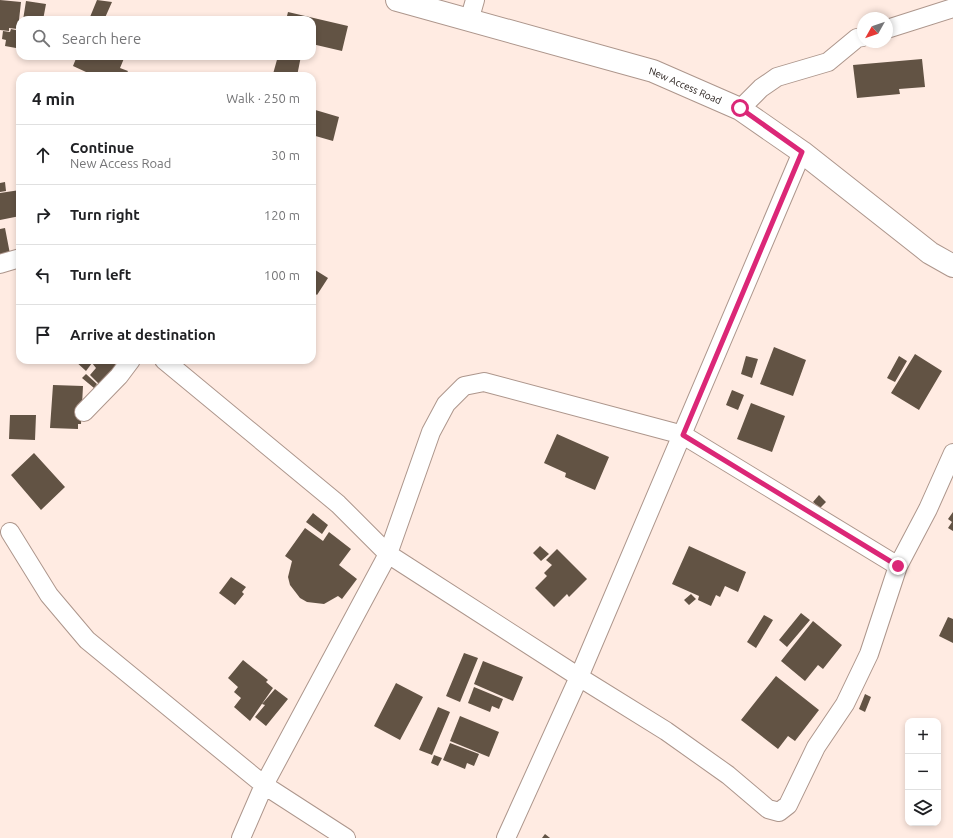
<!DOCTYPE html>
<html lang="en">
<head>
<meta charset="utf-8">
<style>
	:root { --surface:#fff; --page:#f2f2f2; --text:#202124; --muted:#757577; --line:#e0e0e0 }
	body { margin:0; font-family:Ubuntu,sans-serif; background:var(--page); color:var(--text) }
	.controls { position:absolute; right:12px; bottom:12px; display:grid; overflow:hidden; border-radius:8px; box-shadow:0 2px 6px #0003 }
	.controls button { width:36px; height:36px; display:grid; place-items:center; padding:0; border:0; border-bottom:1px solid var(--line); background:var(--surface); color:var(--text); font:20px sans-serif }
	.compass { position:absolute; left:857px; top:12px; width:36px; height:36px; border-radius:50%; background:var(--surface); box-shadow:0 2px 6px #0003; rotate:230deg }
	.stop { position:absolute; width:12px; height:12px; margin:-9px; border:3px solid #db2777; border-radius:50%; background:#fff }
	.stop.end { background:#db2777; border-color:#fff; box-shadow:0 1px 4px #0008 }
	.list { margin:0; padding:0; list-style:none }
	h2 { display:flex; justify-content:space-between; align-items:center; height:52px; margin:0; padding:0 16px; font-size:17px }
	h2 small { font-size:13px; font-weight:400; color:var(--muted) }
	.list li { display:grid; grid-template-columns:26px 1fr auto; gap:12px; align-items:center; box-sizing:border-box; height:60px; padding:0 16px; border-top:1px solid var(--line) }
	.list b { display:block; font-size:15px; white-space:nowrap }
	.list p { margin:0; font-size:13px; white-space:nowrap; color:var(--muted) }
	.list em { font-size:13px; font-style:normal; color:var(--muted) }
	.icon { flex:none; width:22px; height:22px; fill:none; stroke:currentColor; stroke-width:2; stroke-linecap:round; stroke-linejoin:round }
	.map { position:relative; flex:none; width:953px; height:838px; overflow:hidden }
	.search { position:absolute; background:var(--surface); box-shadow:0 2px 6px #0003; left:16px; top:16px; width:300px; height:44px; display:flex; align-items:center; gap:10px; box-sizing:border-box; padding:0 14px; border-radius:12px; color:var(--muted); font-size:15px }
	.panel { position:absolute; background:var(--surface); box-shadow:0 2px 6px #0003; left:16px; top:72px; width:300px; height:292px; border-radius:12px }
	.map>svg:first-child { display:block }
	.building { fill:#625344 }
	.lines { fill:none; stroke-linecap:round; stroke-linejoin:round }
	.minor-casing { stroke:#ad968c; stroke-width:20 }
	.major-casing { stroke:#ad968c; stroke-width:24 }
	.minor { stroke:#fff; stroke-width:18 }
	.major { stroke:#fff; stroke-width:22 }
	.route { stroke:#db2777; stroke-width:5 }
	.labels { text-anchor:middle; dominant-baseline:central; stroke-width:4; stroke-linejoin:round; paint-order:stroke }
	.street-label { font-size:10px; fill:#251c19; stroke:#fdfdfd }
</style>
</head>
<body>
<div class="map">
<svg width="953" height="838" viewBox="0 0 953 838">
	<rect width="100%" height="100%" fill="#ffebe2"/>
	<path class="building" d="M0,0L21,2L18,29L9,28V31L0,30Z
		M97,0L112,2L104,20H97L90,17Z
		M26,1L46,4L43,20H23Z
		M288,12L348,26L342,51L312,44V20H286Z
		M11,29L20,31V38H17L16,48L5,46L6,40L2,39L3,31L10,32Z
		M77,56H125L120,68L128,71L125,76H85L86,72L73,66Z
		M278,56H301L297,76L273,74Z
		M922,59L925,87L899,89L900,94L857,98L853,65Z
		M312,109L339,117L333,141L312,135Z
		M5,182L6,191L0,192V183Z
		M20,190V216L0,220V193Z
		M5,228L11,259L0,261V229Z
		M312,268L328,278L317,295L312,291Z
		M312,293L316,296L312,302Z
		M774,347L806,360L793,396L760,384Z
		M915,354L942,371L919,410L891,393Z
		M746,356L758,359L752,378L741,374Z
		M899,356L907,361L895,382L887,378Z
		M74,360H110L117,366L100,385L90,375L96,368L92,363L86,371Z
		M86,374L97,384L94,388L82,378Z
		M53,385L83,386L81,424H78V429L50,428Z
		M732,390L744,395L738,410L726,405Z
		M751,403L785,416L772,452L737,439Z
		M10,415H36L35,440L9,439Z
		M557,434L609,457L595,490L565,477L566,473L544,463Z
		M34,453L65,487L41,510L11,475Z
		M819,495L826,502L820,508L813,502Z
		M953,512V531L948,528L952,522L948,519Z
		M313,513L328,525L322,534L306,522Z
		M305,528L323,541L329,532L351,549L339,565L357,579L342,599L338,596L324,604L307,602L300,598L290,585L288,577L292,561L285,556Z
		M540,546L549,554L541,561L533,553Z
		M689,546L746,572L738,592L725,586L720,597L716,595L711,606L698,600L699,596L672,584Z
		M557,549L587,579L569,597L567,594L554,607L535,588L547,576L544,573L552,565L546,560Z
		M231,577L246,587L242,592L244,594L235,605L219,593Z
		M691,594L696,599L689,605L684,600Z
		M801,613L810,620L787,647L779,640Z
		M764,615L773,620L756,648L747,642Z
		M948,617L953,619V643L939,636Z
		M813,621L842,645L823,669L818,665L805,681L781,661Z
		M464,653L478,658L460,702L446,696Z
		M243,660L268,680L266,682L273,688L250,721L234,707L241,698L234,692L238,687L228,678Z
		M483,661L523,677L513,701L474,684Z
		M776,676L819,710L795,741L788,736L778,749L741,720Z
		M396,683L423,697L400,740L374,726Z
		M474,687L503,699L499,709L492,706L490,712L468,703Z
		M275,689L288,699L266,726L255,717L265,705L262,704Z
		M865,694L871,697L865,712L859,709Z
		M438,707L450,712L432,755L419,750Z
		M460,716L499,732L489,757L450,741Z
		M450,743L479,754L474,766L467,763L465,769L443,760Z
		M434,755L442,758L438,766L431,763Z
		M545,834L550,838H542Z"/>
	<g class="lines">
		<defs>
			<path id="minor" d="M469,21L475,0
				M887,29L953,8
				M740,109L761,88L777,77L828,62L857,38L863,37
				M0,264L20,258
				M164,360L338,504L388,554L579,677L666,731L728,775L768,809L779,812L788,805L816,747L845,704L869,654L898,566L928,509L953,453
				M84,412L119,376L131,360
				M10,532L49,595L87,640L264,785L346,838
				M241,838L264,785L388,554L431,432L446,404L464,386L484,382L683,435L898,566
				M506,838L579,677L802,152"/>
			<g id="major">
				<path id="s1" d="M397,0L653,71L740,109L802,152L930,253L953,266"/>
			</g>
		</defs>
		<use href="#minor" class="minor-casing"/>
		<use href="#major" class="major-casing"/>
		<use href="#minor" class="minor"/>
		<use href="#major" class="major"/>
	</g>
	<g class="lines">
		<path class="route" d="M740,108L802,152L683,435L898,566"/>
	</g>
	<g class="labels">
		<g class="street-label">
			<text stroke="none"><textPath href="#s1" startOffset="301">New Access Road</textPath></text>
		</g>
	</g>
</svg>
<div class="controls">
<button>+</button>
<button>−</button>
<button><svg class="icon" aria-label="layers" viewBox="0 0 24 24"><path d="M12 4l9 5-9 5-9-5zM3 14l9 5 9-5"/></svg></button>
</div>
<svg class="compass" viewBox="-18 -18 36 36"><path d="M0-13l5 13h-10z" fill="#e53935"/><path d="M0 13l5-13h-10z" fill="#757577"/></svg>
<div class="stop" style="left:740px;top:108px"></div>
<div class="stop end" style="left:898px;top:566px"></div>
<div class="search"><svg class="icon" aria-label="search" viewBox="0 0 24 24"><circle cx="10" cy="10" r="6"/><path d="M15 15l6 6"/></svg>Search here</div>
<section class="panel">
<h2>4 min<small>Walk · 250 m</small></h2>
<ul class="list">
<li><svg class="icon" aria-label="ahead" viewBox="0 0 24 24"><path d="M12 20V5M6 11l6-6 6 6"/></svg><div><b>Continue</b><p>New Access Road</p></div><em>30 m</em></li>
<li><svg class="icon" aria-label="right" viewBox="0 0 24 24"><path d="M7 20v-9h11M14 6l5 5-5 5"/></svg><div><b>Turn right</b></div><em>120 m</em></li>
<li><svg class="icon" aria-label="left" viewBox="0 0 24 24"><path d="M17 20v-9H6M10 6l-5 5 5 5"/></svg><div><b>Turn left</b></div><em>100 m</em></li>
<li><svg class="icon" aria-label="arrive" viewBox="0 0 24 24"><path d="M6 21V4h12l-3 4 3 4H6"/></svg><div><b>Arrive at destination</b></div></li>
</ul>
</section>
</div>
</body>
</html>
